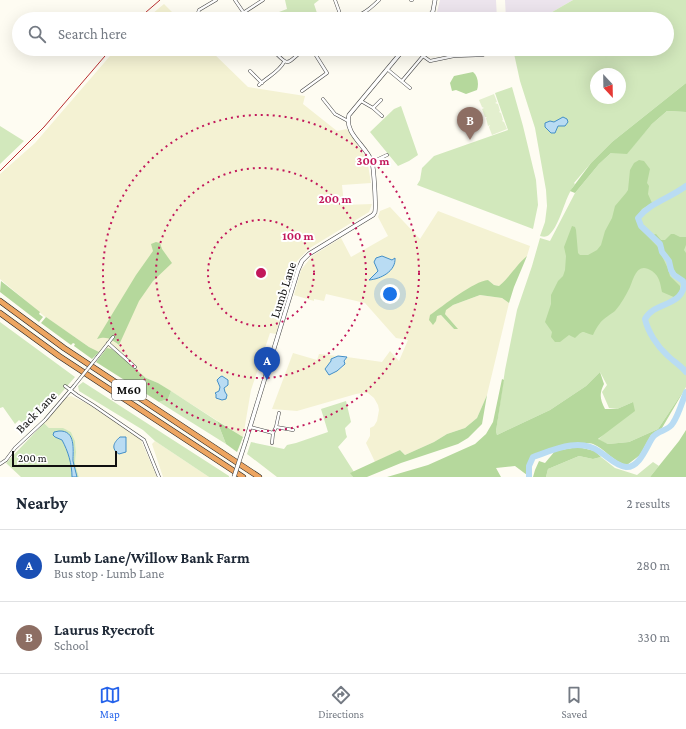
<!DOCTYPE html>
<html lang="en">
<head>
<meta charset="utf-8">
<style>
	:root { --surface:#fff; --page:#f2f2f3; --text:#1f2937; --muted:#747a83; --line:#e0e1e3; --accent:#2563eb }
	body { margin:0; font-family:"Crimson Pro",serif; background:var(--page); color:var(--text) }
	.compass { position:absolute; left:590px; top:68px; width:36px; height:36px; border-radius:50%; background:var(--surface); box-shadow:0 4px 16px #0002; rotate:158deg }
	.scale { position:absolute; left:12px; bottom:10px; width:105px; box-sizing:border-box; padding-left:4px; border:2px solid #0f0f0f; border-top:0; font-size:11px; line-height:14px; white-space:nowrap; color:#0f0f0f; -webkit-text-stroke:3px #fff; paint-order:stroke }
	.you { position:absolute; left:390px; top:294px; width:14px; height:14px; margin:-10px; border:3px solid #fff; border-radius:50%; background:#1a73e8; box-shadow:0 0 0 6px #1a73e833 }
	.badge { display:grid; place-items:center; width:26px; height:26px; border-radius:50%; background:var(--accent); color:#fff; font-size:13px; font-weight:700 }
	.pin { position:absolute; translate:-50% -33px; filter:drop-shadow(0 1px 2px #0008) }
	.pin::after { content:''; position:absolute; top:21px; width:14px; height:12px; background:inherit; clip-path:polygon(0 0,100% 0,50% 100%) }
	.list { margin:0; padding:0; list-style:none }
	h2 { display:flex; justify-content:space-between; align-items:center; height:52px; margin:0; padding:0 16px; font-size:17px }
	h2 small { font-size:13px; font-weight:400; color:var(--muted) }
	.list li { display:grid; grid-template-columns:26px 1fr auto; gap:12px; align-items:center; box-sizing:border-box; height:72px; padding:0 16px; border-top:1px solid var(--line) }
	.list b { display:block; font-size:15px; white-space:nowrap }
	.list p { margin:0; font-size:13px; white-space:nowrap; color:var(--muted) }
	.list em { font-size:13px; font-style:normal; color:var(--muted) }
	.icon { flex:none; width:22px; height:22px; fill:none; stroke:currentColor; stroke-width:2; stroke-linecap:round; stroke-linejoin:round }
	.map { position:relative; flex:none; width:686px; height:477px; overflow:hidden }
	.search { position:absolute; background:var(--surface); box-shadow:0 4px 16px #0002; left:12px; right:12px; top:12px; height:44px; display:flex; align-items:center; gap:10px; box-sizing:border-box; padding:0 14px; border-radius:22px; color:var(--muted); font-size:15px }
	.sheet { height:196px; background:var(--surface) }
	nav { display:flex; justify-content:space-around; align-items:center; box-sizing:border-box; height:56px; border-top:1px solid var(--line); background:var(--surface); font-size:11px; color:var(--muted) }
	nav a { display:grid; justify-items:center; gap:2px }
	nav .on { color:var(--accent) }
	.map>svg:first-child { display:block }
	.industrial { fill:#ece4ed }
	.farmland { fill:#f4f2d3 }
	.green { fill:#d2e8bc; fill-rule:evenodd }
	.forest { fill:#b5d89c }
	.pitch { fill:#e3efce }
	.water { fill:#b9dcf3; stroke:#438fc7 }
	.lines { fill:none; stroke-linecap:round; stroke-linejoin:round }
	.river { stroke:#b9dcf3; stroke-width:6 }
	.minor-casing { stroke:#424242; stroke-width:3.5 }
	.tertiary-casing { stroke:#424242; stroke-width:4.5 }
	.motorway-casing { stroke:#202020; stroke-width:6 }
	.minor { stroke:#fff; stroke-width:2.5 }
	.tertiary { stroke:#fff; stroke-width:3.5 }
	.motorway { stroke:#eda561; stroke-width:5 }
	.rail { stroke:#b92d30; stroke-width:1 }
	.minor-bridge-casing { stroke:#424242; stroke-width:3.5; stroke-linecap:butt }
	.tertiary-bridge-casing { stroke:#424242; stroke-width:4.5; stroke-linecap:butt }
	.minor-bridge { stroke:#fff; stroke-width:2.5 }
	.tertiary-bridge { stroke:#fff; stroke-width:3.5 }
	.ring { fill:none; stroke:#c2185b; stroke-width:2; stroke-dasharray:2 4 }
	.labels { text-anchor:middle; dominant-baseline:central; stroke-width:4; stroke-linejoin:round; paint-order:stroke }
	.shield { fill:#fff; stroke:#575757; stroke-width:1 }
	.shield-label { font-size:12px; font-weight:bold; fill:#0f0f0f }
	.street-label { font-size:13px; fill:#0f0f0f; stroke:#fff }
	.centre { fill:#c2185b; stroke:#fff; stroke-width:2 }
	.ring-label { font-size:12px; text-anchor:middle; font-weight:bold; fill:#c2185b; stroke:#fff; stroke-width:4; stroke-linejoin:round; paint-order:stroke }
</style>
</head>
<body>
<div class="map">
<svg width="686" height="477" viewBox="0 0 686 477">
	<rect width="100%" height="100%" fill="#fefcf2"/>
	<path class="industrial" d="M440,0H496L497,19H445L437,12Z
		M505,0H573L540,19H506Z"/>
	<path class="farmland" d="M164,4L179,19H146Z
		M116,49H209L248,87L305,96L303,104L337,131L347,129L367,159L371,183L342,185L344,205L372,204L369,212L310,248L297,261L295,266L276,334L270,333L251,390L243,437L158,383L146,378L112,349L107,348L102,354L89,347L44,316L0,279V174L35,143Z
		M390,207L420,239L438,211L530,246L527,256L516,268L509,278L499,286L494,285L488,280L437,316L441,315L454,329H457L445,314V310L453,305L480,295L502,298L509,303L487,395L477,418L465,428L447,434L434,442L405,455L400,450L375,462L366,443L370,436V428L374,426L377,421L379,410L378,405L374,398L368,393H362L356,394L297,411L272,409L293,353L317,360L319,354L338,356L334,357L325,369L337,371L343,367L347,357L382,362L390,351L399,361L408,340L396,338L365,303L326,294L324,301L314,299V301L294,295L301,270L312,256L341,238L351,257L388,236L378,217L380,211Z
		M71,396L88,404L140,438L157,477H79L75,464L76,452L75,441L71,432L67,430H55L49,428L44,423L65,398Z
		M155,441L209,477H163L152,444Z"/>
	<path class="green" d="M285,0H319L314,4L319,19H272L271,15L287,9Z
		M573,0H686V83L612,142L591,163L574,183L575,184C564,198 561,224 549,235C546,237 544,237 540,236L545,222L547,206L546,190L535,128L520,81L513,49H667V19H540ZM596,74H620V98H596Z
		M512,87L523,126L536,180L538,205L533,229L417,185L420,180L422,168L434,156L508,130L495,93Z
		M401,106L418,155L409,161L398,166L370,132L394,109Z
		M667,111L686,112V387L658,429L629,442L608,444L598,440L633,402L617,409L609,408L602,392L607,385L600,372L586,386L550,410L497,435L496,431L505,370L517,310L532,266L540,238L550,241L575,193L599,164L611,153H627L652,124Z
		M0,126L24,141L0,164Z
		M0,322L75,377L50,406L27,427L19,420L15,424L3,407L0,408Z
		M83,382L229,476V477H209L155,441L143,430L79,391L78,386Z
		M171,391L217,421L226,444L159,402L168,399Z
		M346,401L351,422L345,428L346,434L347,437L338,447L354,472L351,473L353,477H277L247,454L251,442L284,449L287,445L296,443L328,432L321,409Z
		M44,423L49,428H63L71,432L75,441L76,452L75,464L79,477H77L73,463L74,449L72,439L55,437L62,440C68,451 72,464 72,477H21L6,463Z
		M579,456L593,459L601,457L615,468L637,475L653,462L659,466L650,477H546L548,469Z"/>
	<path class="forest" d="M473,72C478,76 479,84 477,90L466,94L456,90L452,91L450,83L454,76Z
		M686,83V112L667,111L652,124L627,154L611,153L599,164L575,193L570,191L591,163L612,142Z
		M639,160L644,161L650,169L647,183L649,186L648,194L652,203L642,209L636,220L639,227L658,247L668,269L670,276L680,286V290L676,298L662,292C660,283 660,277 652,271C637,261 634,278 630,287C626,295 621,304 615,311C613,313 610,314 608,316C600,321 597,327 593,335C582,333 585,328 575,338L569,335L560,342H555L551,337L552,332L545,322L551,304V295L558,281L563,276L565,270L566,256L564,247L572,226L575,227L576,230L578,253L580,255H588L597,250L601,245L605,231L612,218L615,206L626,193L628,190L630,170L634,163Z
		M656,234L661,240H665L671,234H674L680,237H686V245L684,250L686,253V282L675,272L668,258L664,252L662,244L652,235Z
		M156,242L160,243L162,249L172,263L153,281L139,301L119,345C111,339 107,336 97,339L136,275L153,251L151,244Z
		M527,256L514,287L509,303L502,298L480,295L453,305L446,310L445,314L458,329H454L441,315L437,316L436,321L433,325L429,320L430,315C443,306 474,281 488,280L494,285L499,286C511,276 516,265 527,256Z
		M1,281L40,312L39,314L43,317L39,322L0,292Z
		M46,317L89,347L99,352L92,359L74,346L75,344L73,343L71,345L41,323Z
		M107,348L112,349L146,378L158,383L171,391L168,399L159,402L96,362Z
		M600,372L604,384C599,394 600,399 605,409H617L633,402L635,411L598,439L608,444L629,442L658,429L686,387L662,428L651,435L640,455L627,465C613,462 604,448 593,444C581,441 540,449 532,457C528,461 527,469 527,475L515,466L496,468L501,477H387L428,465L475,444L486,434L493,422L502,379L504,380L496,431L497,435L550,410L586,386Z
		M487,395L482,424L468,438L458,444L401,463L367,477H353L350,473L400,450L405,455L434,442L447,434L465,428L477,418Z
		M217,421L243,437L237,452L226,444Z
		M686,430V477H650L679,441Z
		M578,447L595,451L601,457L593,459L579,456L548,469L546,477H533L535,470L539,461L545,463L555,451Z"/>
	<path class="pitch" d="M494,94L497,102L495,103L498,104L500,111L499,112L501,113L503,120L502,121L504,122L507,129L492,135L489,127L490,125L488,126L486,118L487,117H485L482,109L484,108L482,107L479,100Z"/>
	<path class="water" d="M563,117L567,119L568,122L565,126H558L555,133H551L545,127V123L550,121L554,122Z
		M382,256L392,260L395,258C396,271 381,279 369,280L378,271L374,262L376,258Z
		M338,356L347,357L344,361L345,364L337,371L329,375L325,369L331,361V359Z
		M222,376L228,380V385L224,388L225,392L227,395L226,399L222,400L216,398V394L215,393L219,391L220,387L217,380L220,377Z
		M59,431C76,430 73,450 73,461C74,466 76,472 77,477H72C72,464 68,451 62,440L55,437L53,435L54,432Z
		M120,437H126V452L119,454C111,449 113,443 120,437Z"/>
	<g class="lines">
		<path class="river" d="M686,186C670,198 650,203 638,218L641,226L660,244L662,252L669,261L671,270L674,275L683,281L684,286C680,307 654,302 645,319C648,332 657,346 667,355C673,361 680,365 686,372
			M529,477V466L533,457C553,450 580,437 600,452C608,457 616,466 626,467C640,468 647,445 653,437C658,430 669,431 673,423C679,414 682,402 686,392"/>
		<defs>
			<path id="minor" d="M235,0L248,19
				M335,0L339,11L340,19
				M411,0H412
				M365,12L370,19
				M243,13L263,0
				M340,18C357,19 367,12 379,0
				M200,19L198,13L199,10L216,0
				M272,49C291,70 286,62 305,49
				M229,50V49
				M423,56L430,61L454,56L483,55
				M387,69L410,88
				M250,71L262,83
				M402,81L429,49
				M259,85C267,77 279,72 284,62
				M302,91L327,73L312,49
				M323,99L335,114L348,121
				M361,101L373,108L382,116
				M373,108L381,100
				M372,162L387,155
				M108,343L135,367
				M98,356L113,337
				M65,386L77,395L93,405L144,440L159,477
				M250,427L273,433L272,443
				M276,427L279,413
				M273,433L276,427L293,430
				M0,464L6,460L15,448L45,420L74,386"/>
			<path id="tertiary" d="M428,19L433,11L435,0
				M246,440L298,270L302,261L309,254L373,215L375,212C376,205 374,169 372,162C366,145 344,134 349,115L404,49"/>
			<path id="motorway" d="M0,301L64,348L259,477
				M0,313L59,356L243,477"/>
		</defs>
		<use href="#minor" class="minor-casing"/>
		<use href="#tertiary" class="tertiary-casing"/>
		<use href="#motorway" class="motorway-casing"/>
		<use href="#minor" class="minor"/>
		<use href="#tertiary" class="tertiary"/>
		<use href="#motorway" class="motorway"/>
		<path class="rail" d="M138,19L160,0
			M0,171L44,127L111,49"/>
		<defs>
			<path id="minor-bridge" d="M74,386L98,356"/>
			<path id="tertiary-bridge" d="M234,477L246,440"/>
		</defs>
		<use href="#minor-bridge" class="minor-bridge-casing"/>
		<use href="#tertiary-bridge" class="tertiary-bridge-casing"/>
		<use href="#minor-bridge" class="minor-bridge"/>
		<use href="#tertiary-bridge" class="tertiary-bridge"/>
	</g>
	<g class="ring">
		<circle cx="261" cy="273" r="53"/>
		<circle cx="261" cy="273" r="105"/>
		<circle cx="261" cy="273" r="158"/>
	</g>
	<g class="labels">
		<rect class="shield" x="112" y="380" width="34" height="20" rx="3"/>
		<g class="shield-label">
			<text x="129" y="390">M60</text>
		</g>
		<g class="street-label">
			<text transform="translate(283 290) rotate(-72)">Lumb Lane</text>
			<text transform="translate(36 412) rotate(-46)">Back Lane</text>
		</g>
	</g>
	<circle cx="261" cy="273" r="6" class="centre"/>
	<g class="ring-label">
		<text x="373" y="165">300 m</text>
		<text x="335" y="203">200 m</text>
		<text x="298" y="240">100 m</text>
	</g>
</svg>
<svg class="compass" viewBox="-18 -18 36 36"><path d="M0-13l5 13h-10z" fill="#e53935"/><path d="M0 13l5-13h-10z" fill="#747a83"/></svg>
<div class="scale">200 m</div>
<div class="you"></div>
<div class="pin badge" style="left:267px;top:380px;background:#1a4fb4">A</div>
<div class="pin badge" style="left:470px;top:140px;background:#8d6e63">B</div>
<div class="search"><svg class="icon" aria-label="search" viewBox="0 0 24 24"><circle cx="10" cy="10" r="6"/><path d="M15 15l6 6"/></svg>Search here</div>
</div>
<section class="sheet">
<h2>Nearby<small>2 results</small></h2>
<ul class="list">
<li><span class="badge" style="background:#1a4fb4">A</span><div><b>Lumb Lane/Willow Bank Farm</b><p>Bus stop · Lumb Lane</p></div><em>280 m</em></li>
<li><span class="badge" style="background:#8d6e63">B</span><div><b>Laurus Ryecroft</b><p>School</p></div><em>330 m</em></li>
</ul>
</section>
<nav>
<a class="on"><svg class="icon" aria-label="map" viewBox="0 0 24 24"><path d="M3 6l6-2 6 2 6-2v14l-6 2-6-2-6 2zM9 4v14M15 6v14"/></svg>Map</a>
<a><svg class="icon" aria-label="directions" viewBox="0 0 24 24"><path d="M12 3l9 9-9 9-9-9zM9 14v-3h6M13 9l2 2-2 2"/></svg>Directions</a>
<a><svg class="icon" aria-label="saved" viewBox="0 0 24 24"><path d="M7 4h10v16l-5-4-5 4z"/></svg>Saved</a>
</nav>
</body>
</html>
